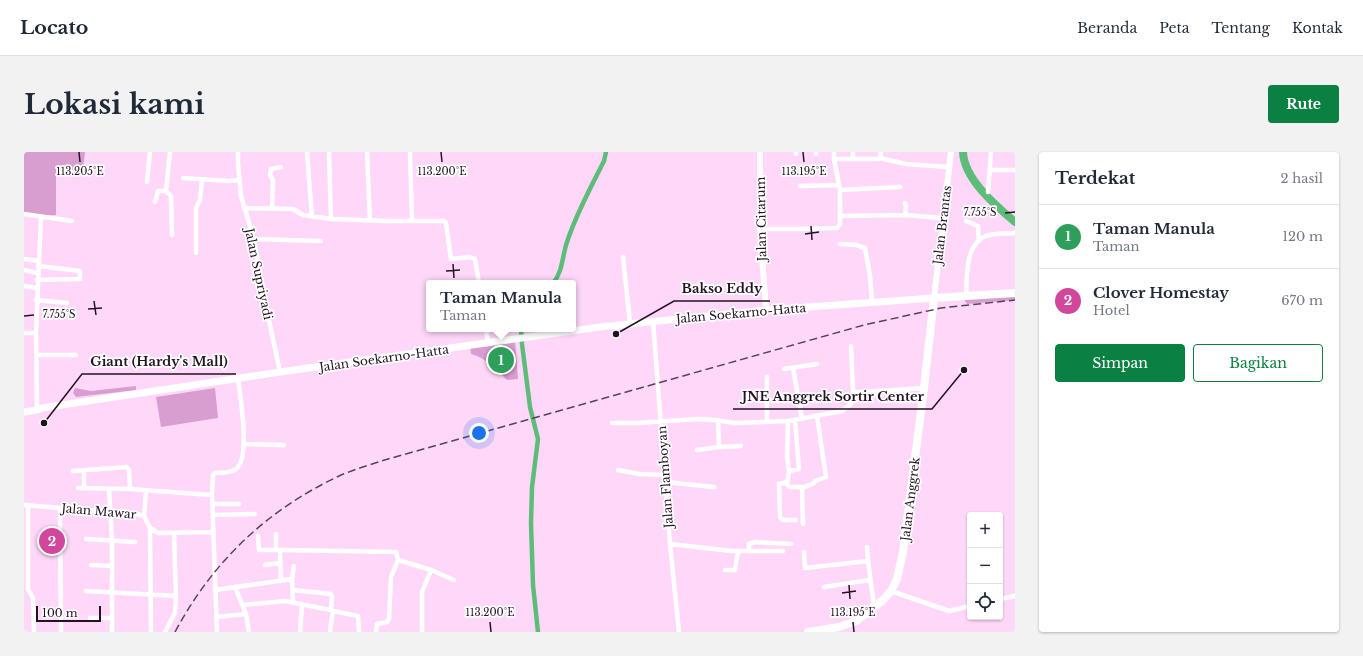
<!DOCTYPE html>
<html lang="id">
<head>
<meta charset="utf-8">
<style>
	:root { --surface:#fff; --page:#f2f2f3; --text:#1f2937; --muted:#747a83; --line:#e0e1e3; --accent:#0b8043 }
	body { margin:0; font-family:"Libre Baskerville",serif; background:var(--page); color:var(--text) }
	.controls { position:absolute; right:12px; bottom:12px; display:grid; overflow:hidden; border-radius:4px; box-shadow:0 1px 3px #0004 }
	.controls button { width:36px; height:36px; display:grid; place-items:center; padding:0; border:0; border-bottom:1px solid var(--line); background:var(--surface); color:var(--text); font:20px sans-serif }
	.scale { position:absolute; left:12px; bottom:10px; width:65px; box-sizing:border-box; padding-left:4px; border:2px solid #231321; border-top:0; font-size:11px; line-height:14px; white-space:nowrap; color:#231321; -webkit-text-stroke:3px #fff; paint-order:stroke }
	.you { position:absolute; left:455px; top:281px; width:14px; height:14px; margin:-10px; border:3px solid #fff; border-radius:50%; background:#1a73e8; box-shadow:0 0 0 6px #1a73e833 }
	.badge { display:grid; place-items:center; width:26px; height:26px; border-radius:50%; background:var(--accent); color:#fff; font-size:13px; font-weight:700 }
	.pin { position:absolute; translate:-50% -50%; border:2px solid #fff; box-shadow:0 1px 4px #0006 }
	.popup { position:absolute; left:402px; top:128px; width:150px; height:52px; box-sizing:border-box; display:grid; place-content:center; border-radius:4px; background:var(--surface); filter:drop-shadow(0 1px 3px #0005); font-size:13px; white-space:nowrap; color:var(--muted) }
	.popup b { font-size:15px; color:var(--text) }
	.popup::after { content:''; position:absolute; left:50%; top:100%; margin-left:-8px; border:8px solid transparent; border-top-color:var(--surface) }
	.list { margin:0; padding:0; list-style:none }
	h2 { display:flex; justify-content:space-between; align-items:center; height:52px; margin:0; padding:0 16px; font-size:17px }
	h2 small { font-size:13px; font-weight:400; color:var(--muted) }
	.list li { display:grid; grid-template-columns:26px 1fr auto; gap:12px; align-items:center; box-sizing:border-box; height:64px; padding:0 16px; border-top:1px solid var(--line) }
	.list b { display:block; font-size:15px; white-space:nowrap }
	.list p { margin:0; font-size:13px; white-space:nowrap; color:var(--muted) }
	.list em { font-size:13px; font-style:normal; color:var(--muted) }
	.actions { display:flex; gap:8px; padding:12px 16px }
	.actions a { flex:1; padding:9px 0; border:1px solid var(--accent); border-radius:4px; text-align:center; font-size:14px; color:var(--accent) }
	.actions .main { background:var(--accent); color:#fff }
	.icon { flex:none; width:22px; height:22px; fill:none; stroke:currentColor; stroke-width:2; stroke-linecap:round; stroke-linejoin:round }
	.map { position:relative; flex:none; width:991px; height:480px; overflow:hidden; border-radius:4px }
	header { display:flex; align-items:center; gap:24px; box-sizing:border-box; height:56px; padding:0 20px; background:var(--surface); border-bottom:1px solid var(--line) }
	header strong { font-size:19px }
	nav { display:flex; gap:22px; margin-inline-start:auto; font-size:14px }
	.intro { display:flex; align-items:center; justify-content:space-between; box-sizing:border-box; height:96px; padding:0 24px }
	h1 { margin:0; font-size:28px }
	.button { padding:10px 18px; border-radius:4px; background:var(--accent); color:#fff; font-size:14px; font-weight:700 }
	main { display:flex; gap:24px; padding:0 24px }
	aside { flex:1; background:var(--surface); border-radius:4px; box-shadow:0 1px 3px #0004 }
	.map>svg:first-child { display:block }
	.green { fill:#d79ecf }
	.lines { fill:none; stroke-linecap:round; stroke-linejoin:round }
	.canal { stroke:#5ebc79; stroke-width:4.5 }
	.river { stroke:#5ebc79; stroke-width:8 }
	.street { stroke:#fff; stroke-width:4.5 }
	.secondary { stroke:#fff; stroke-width:6 }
	.primary { stroke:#fff; stroke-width:7 }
	.highway { stroke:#fff; stroke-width:8 }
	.rail { stroke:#594356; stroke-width:1.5; stroke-dasharray:8 4; stroke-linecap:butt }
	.ticks { fill:none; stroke:#231321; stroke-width:1.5 }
	.labels { text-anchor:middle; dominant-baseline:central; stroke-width:3.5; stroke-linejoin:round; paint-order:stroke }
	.street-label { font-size:12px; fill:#231321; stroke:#fff }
	.ticks-label { font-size:10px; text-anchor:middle; fill:#231321; stroke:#fff; stroke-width:3.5; stroke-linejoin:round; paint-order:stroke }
	.leader { fill:none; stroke:#231321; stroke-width:1.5 }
	.callout-dot { fill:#231321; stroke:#fff; stroke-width:1.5 }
	.callout-label { font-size:13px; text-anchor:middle; font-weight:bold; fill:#231321; stroke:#fff; stroke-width:3.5; stroke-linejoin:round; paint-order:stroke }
</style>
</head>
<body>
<header>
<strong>Locato</strong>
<nav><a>Beranda</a><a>Peta</a><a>Tentang</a><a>Kontak</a></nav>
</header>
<div class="intro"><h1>Lokasi kami</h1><a class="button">Rute</a></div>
<main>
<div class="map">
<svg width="991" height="480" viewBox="0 0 991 480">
	<rect width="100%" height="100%" fill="#ffd8f9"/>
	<path class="green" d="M0,0H61L59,18H32V63L16,64L0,62Z
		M991,141V148L943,152L938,144Z
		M491,188L494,227L483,228C473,218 462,206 447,202L446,193Z
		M112,234V238L52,245L49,241L51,236L67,239Z
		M191,236L194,266L137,275L132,245Z"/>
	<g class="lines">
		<path class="canal" d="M529,131C539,120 538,104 543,90C552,62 567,35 580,9L582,0
			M497,177L498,192L506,255L514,287L508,335L507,371L509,433L514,480"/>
		<path class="river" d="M939,0C940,27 972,54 991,70"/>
		<path class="street" d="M214,0V12L217,44L230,87L243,159L256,220
			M305,0L307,67
			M343,0L346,69
			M386,0L388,69
			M829,0V7
			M283,1L288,65
			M772,2V0
			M792,2V0
			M856,6L882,12L925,15
			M810,7V0
			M966,18H991
			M159,26L205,29L215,28
			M123,30L126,0
			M776,34L815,33
			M816,38L876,35
			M142,39L147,44L148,83
			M964,40L967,0
			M131,50L134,39H142L146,0
			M881,51L882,55L881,63
			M220,56L269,57L279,63L307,67L363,69H420L422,71L427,107L446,105L451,107L455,131
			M248,56L249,28L246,23L247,17L257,15
			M0,62L48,69
			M817,64L881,63L918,66
			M942,69L954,74L955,89
			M736,77H774L813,76L816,72V38L810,7H854L856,6L857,0
			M230,87L297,89
			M816,92L832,93L841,96L846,124L848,151
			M172,101V56L176,48L178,28
			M599,105L606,171
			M0,107L14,109
			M0,118L13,121
			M13,128L56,127V119L14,114
			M0,134L13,136
			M942,144C943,125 941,92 962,84C971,81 982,82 991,81
			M12,148L43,151
			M629,169L646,392L655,480
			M462,177L464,191
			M0,181H12
			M827,194L829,240
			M12,203H52
			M769,216L778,267
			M760,217L793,212
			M13,258L12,181L17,65
			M764,269L763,305L765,319L763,333L766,335H781L790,331L791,329L802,325L793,264
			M743,270V225
			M588,271H613L674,267L691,268L711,271L764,269L818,259L827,252V246L829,240H841L900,236
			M220,292L260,293
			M695,295L717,294
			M673,298L695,295L694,268
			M60,318V336
			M594,318L615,322L641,323
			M49,319L103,315L105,318L106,337
			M765,319L775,317L771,268
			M641,330L690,335
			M763,330L755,332L756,365L759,368H772
			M778,335L779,372
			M54,336L106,337L188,343L193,480
			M85,337L88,389V480
			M188,343L189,323L191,321C197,321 207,321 212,317C227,306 216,244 214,226
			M188,352H215
			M0,353L113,362L120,364L126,376L134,381L189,380
			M4,354V437L9,446L10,480
			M36,356L37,480
			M189,363L231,362
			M120,364L122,339
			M126,376L127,480
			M252,382V398
			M234,384L235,398H256
			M62,387L111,390
			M646,392L708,399H759
			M843,395L844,409
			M725,399V392L731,390L767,392
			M780,400L781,416L844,409L850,454
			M67,413L88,414
			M241,413L256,411
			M701,418H711L714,399
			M268,427L270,414
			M257,429L256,398H259L372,400L374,408L407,418L430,428
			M211,435L222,462L225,480
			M800,435L846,428
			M191,438L268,427L269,450
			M269,438L307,442L308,445L307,458
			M62,439L152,444
			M867,439L925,459L946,454
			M976,447L991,444
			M219,453L261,449L307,458L309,459L306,480
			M309,459L334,464L335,480
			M192,465L222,462
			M66,466H87
			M141,480L151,461L152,444L150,381
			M276,480L278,452
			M352,480L353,472L363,470L365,467L367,425L374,408
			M398,480V440L407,418"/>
		<path class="secondary" d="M736,0V77L742,158
			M910,146L927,0"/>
		<path class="primary" d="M0,260L13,258L18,256L256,220L576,175L742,158L910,146"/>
		<path class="highway" d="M784,480L815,475L832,469L859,448L867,439L873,427L879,400L900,236L910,146L991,141"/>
		<path class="rail" d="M151,480C189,409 243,358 315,324C331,317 348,312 364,307L840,173L917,156L991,148"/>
	</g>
	<path class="ticks" d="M55,0L56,10M417,0L418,10M779,0L780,10M981,61L991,60M787,74L788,88M781,82L795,80M429,112L430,126M422,119L436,118M70,149L72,163M64,157L78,156M0,164L10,163M825,433L826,447M818,441L832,439M466,470L467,480M829,470L830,480"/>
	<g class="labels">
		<g class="street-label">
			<text transform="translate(737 67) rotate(-91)">Jalan Citarum</text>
			<text transform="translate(918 73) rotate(-83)">Jalan Brantas</text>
			<text transform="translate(235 122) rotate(78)">Jalan Supriyadi</text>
			<text transform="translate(717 161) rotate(-5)">Jalan Soekarno-Hatta</text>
			<text transform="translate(360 206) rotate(-8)">Jalan Soekarno-Hatta</text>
			<text transform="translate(641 325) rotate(-94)">Jalan Flamboyan</text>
			<text transform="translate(886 347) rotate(-83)">Jalan Anggrek</text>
			<text transform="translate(75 359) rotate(5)">Jalan Mawar</text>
		</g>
	</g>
	<g class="ticks-label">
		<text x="56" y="23">113.205°E</text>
		<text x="418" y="23">113.200°E</text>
		<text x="780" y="23">113.195°E</text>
		<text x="956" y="64">7.755°S</text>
		<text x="35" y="166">7.755°S</text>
		<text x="466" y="464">113.200°E</text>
		<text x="829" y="464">113.195°E</text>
	</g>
	<path class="leader" d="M592 182L650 149H746M20 271L58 222H212M940 218L908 257H709"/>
	<g class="callout-dot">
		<circle cx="592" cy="182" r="4"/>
		<circle cx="20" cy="271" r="4"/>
		<circle cx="940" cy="218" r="4"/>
	</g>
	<g class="callout-label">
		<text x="698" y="141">Bakso Eddy</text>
		<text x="135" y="214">Giant (Hardy's Mall)</text>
		<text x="809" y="249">JNE Anggrek Sortir Center</text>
	</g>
</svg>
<div class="controls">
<button>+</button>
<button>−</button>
<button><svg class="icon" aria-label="locate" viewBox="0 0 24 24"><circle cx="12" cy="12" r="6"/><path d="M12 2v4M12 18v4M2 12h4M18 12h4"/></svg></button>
</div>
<div class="scale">100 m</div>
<div class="you"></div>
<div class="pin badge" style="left:477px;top:208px;background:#2e9e5b">1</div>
<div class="popup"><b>Taman Manula</b>Taman</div>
<div class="pin badge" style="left:28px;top:389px;background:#d1479c">2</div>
</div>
<aside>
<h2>Terdekat<small>2 hasil</small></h2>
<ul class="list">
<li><span class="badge" style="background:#2e9e5b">1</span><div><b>Taman Manula</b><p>Taman</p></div><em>120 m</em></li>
<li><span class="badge" style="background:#d1479c">2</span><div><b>Clover Homestay</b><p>Hotel</p></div><em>670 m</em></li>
</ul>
<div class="actions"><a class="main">Simpan</a><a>Bagikan</a></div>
</aside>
</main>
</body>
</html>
